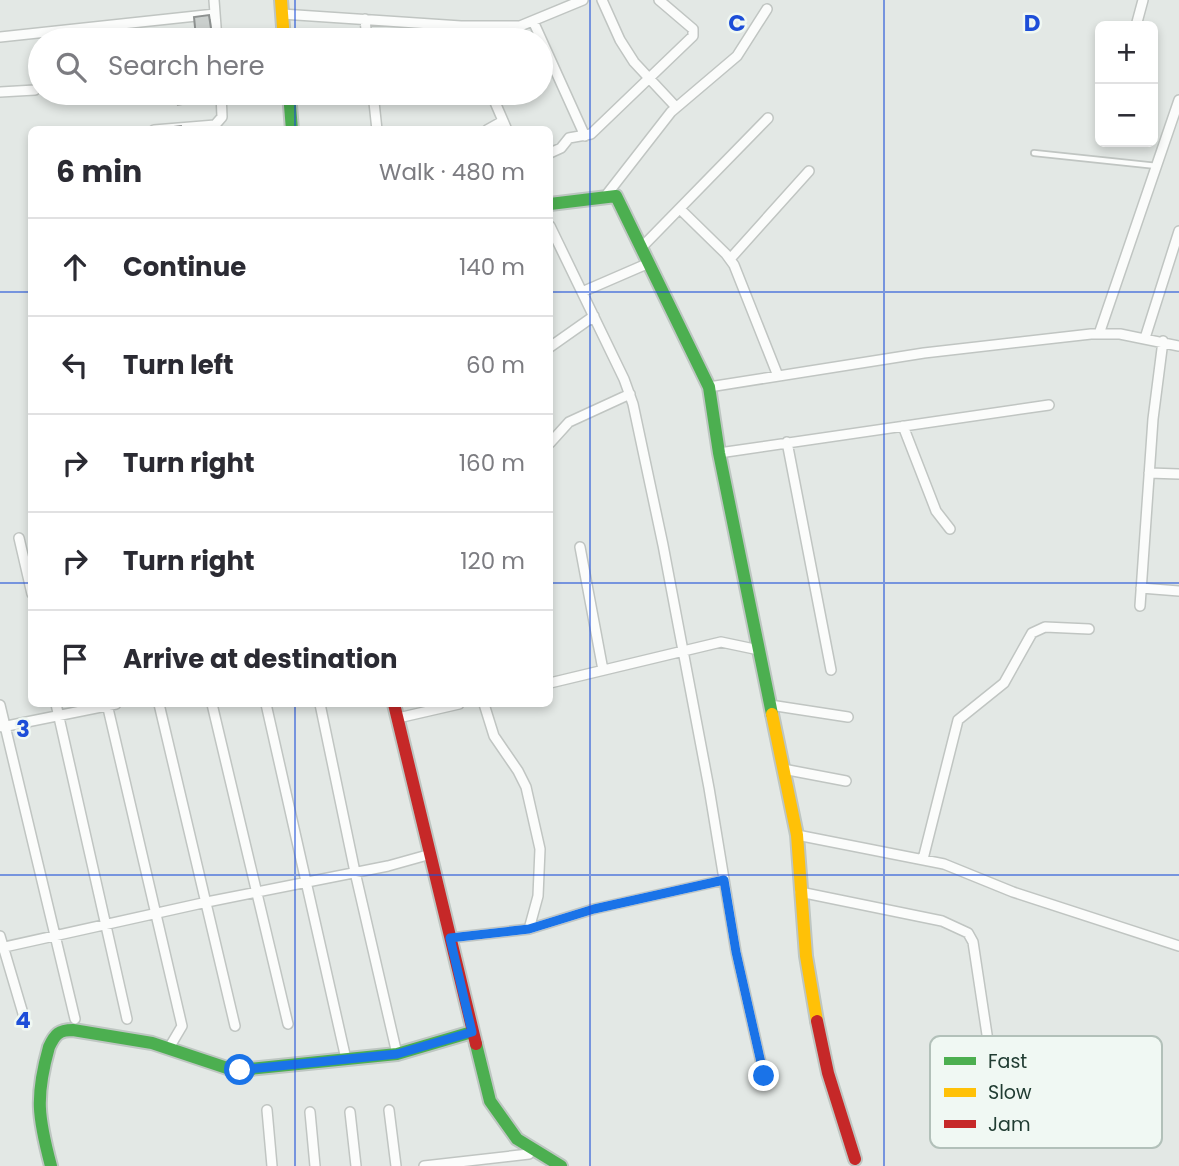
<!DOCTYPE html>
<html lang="en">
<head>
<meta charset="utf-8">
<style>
	:root { --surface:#fff; --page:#f7f7f7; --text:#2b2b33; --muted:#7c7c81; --line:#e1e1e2 }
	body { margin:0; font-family:Poppins,sans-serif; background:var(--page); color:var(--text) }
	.controls { position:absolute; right:21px; top:21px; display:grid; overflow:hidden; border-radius:10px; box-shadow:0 4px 10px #0003 }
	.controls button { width:63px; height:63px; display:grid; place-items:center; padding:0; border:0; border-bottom:2px solid var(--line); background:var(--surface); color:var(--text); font:35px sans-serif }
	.stop { position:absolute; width:21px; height:21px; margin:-16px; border:5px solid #1a73e8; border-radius:50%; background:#fff }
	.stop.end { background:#1a73e8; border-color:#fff; box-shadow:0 2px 7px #0008 }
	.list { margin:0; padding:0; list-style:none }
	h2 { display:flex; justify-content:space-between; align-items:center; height:91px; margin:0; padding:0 28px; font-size:30px }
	h2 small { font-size:23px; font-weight:400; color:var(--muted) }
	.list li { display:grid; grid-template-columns:46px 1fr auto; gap:21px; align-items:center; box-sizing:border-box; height:98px; padding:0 28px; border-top:2px solid var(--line) }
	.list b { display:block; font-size:26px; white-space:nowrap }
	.list em { font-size:23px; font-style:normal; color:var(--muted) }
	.icon { flex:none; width:38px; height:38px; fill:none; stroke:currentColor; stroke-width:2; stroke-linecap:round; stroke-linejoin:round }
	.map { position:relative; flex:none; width:1179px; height:1166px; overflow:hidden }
	.search { position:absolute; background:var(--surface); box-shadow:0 4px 10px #0003; left:28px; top:28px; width:525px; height:77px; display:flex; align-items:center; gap:18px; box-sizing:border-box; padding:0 24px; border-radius:38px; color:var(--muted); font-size:26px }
	.panel { position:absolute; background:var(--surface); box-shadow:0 4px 10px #0003; left:28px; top:126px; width:525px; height:581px; border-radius:10px }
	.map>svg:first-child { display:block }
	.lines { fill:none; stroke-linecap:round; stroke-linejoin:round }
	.lane-casing { stroke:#c0c5c2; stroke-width:8 }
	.street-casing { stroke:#c0c5c2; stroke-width:12 }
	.fast-casing { stroke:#bec6c2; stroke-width:16 }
	.slow-casing { stroke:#bec6c2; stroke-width:16 }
	.jam-casing { stroke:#bec6c2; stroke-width:16 }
	.lane { stroke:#fbfcfb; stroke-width:4.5 }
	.street { stroke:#fbfcfb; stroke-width:9 }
	.fast { stroke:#4caf50; stroke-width:12 }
	.slow { stroke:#ffc107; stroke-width:12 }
	.jam { stroke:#c62828; stroke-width:12 }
	.wall { fill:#aeb2b0 }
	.building { fill:#cacfcd; stroke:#8d9190; stroke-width:2 }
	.route { stroke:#1a73e8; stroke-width:9 }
	.grid { fill:none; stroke:#1d4ed8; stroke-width:2; stroke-opacity:0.55 }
	.key { fill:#f0f8f3; stroke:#b2c0b9; stroke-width:2 }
	.key-label { font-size:19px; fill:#203c32 }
	.grid-label { font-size:23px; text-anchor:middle; font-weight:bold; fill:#1d4ed8; stroke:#f0f8f3; stroke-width:5; stroke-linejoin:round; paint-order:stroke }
</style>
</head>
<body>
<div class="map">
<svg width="1179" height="1166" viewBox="0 0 1179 1166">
	<rect width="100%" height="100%" fill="#e3e8e5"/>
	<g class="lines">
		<defs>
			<path id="lane" d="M1034,153L1157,166"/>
			<path id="street" d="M214,0L217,40
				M602,0L620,40L634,62L676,107
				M282,14L461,26L468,40
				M365,19L367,40
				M533,21L585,136
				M461,26H520L583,0
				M1136,26L1143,0
				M0,37L215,14
				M0,92L35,90
				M373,93L377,130
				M491,93L507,130
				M154,130L215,125L222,117L221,93
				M487,130L503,121
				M550,153L561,148L569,138L591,134L693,36V29L659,0
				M604,198L671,112L737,56L767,9
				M680,209L726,254L734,265L778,376
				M550,226L624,379L633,404L663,545L709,788L736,952L764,1076
				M641,248L768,118
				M730,259L809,171
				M582,292L649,263
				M1099,334L1179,100
				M1145,338L1179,231
				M550,347L594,316
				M709,387L924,353L1091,334H1120L1179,346
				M903,426L936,511L950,529
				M787,442L831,670
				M550,443L569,422L630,394
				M719,453L1049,405
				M1149,473L1179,474
				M19,538L32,594
				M580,547L603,670
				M1141,588L1179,591
				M1140,606L1153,419L1163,341
				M550,683L721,642L759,650
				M56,704L127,1019
				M107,704L182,1026L169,1048
				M159,704L235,1026
				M212,704L288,1024
				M266,704L346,1059
				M320,704L355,872L397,1054
				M484,704L494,736L518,771L526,787L540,849L538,896L529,929
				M0,705L75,1019
				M770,705L848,717
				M398,718L459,704
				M2,727L116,704
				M783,769L846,781
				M797,835L944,864L1013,892L1179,946
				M923,859L958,720L1004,683L1032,633L1045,627L1089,629
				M800,892L942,921L968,933L973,942L991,1061
				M0,936L24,1017
				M450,938L529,929L594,909L724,880
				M0,948L207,902L388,866L431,854
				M267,1110L272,1166
				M389,1110L396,1166
				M310,1112L315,1166
				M350,1112L356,1166
				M424,1166L529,1154"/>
			<path id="fast" d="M289,93L292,130
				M550,204L616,196L709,387L719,453L772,714
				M476,1044L490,1101L517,1139L561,1166
				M51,1166C38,1117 35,1097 49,1047C55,1034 59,1030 73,1030L152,1043L227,1068L240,1070L397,1054L472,1032"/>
			<path id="slow" d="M281,0L284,40
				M772,714L797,835L806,956L817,1021"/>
			<path id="jam" d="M394,704L476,1044
				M817,1021L828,1073L855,1159"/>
		</defs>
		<use href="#lane" class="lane-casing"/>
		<use href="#street" class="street-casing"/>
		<use href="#fast" class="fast-casing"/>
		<use href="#slow" class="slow-casing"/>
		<use href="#jam" class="jam-casing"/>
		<use href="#lane" class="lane"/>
		<use href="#street" class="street"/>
		<use href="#fast" class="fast"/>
		<use href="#slow" class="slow"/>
		<use href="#jam" class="jam"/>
	</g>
	<path class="wall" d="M194,17L212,35V40H196Z
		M139,93H152V103L140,105Z
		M175,93H188V104L177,106Z
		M189,93H201V102L190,103Z
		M203,93H215V100L204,102Z"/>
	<path class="building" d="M209,15L212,35L196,37L194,17Z
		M194,35L195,40H180L179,37Z
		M140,93H152V94L140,96Z
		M176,93H188V95L177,97Z
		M181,126L182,130H166V128Z"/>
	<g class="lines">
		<path class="route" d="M240,1070L397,1054L472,1032L450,938L529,929L594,909L724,880L736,952L764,1076"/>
	</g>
	<path class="grid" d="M295,0V40M590,0V1166M884,0V1166M295,93V130M0,292H32M550,292H1179M0,583H32M550,583H1179M295,704V1166M0,875H1179"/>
	<rect x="930" y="1036" width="232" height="112" rx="10" class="key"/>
	<rect x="944" y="1057" width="32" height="8" fill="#4caf50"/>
	<rect x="944" y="1088" width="32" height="9" fill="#ffc107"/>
	<rect x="944" y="1120" width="32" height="8" fill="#c62828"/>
	<g class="key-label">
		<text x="988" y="1068">Fast</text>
		<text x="988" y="1099">Slow</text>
		<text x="988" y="1131">Jam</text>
	</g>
	<g class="grid-label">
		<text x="737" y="31">C</text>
		<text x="1032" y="31">D</text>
		<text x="23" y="737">3</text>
		<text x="23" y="1028">4</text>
	</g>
</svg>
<div class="controls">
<button>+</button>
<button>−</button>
</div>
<div class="stop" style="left:240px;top:1070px"></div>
<div class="stop end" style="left:764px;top:1076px"></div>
<div class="search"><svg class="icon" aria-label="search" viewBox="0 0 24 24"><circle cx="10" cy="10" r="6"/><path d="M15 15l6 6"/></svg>Search here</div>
<section class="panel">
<h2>6 min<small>Walk · 480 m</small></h2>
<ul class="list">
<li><svg class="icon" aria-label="ahead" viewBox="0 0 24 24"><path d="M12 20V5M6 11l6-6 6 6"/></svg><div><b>Continue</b></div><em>140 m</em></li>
<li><svg class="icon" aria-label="left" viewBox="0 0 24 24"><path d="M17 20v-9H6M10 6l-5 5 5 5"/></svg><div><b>Turn left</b></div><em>60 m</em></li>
<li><svg class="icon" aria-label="right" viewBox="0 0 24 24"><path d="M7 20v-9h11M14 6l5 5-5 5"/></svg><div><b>Turn right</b></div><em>160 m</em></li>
<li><svg class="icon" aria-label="right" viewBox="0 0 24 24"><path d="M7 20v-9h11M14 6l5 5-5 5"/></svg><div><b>Turn right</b></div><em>120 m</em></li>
<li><svg class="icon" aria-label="arrive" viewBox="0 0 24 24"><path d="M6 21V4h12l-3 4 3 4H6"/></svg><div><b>Arrive at destination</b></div></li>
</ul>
</section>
</div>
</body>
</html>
